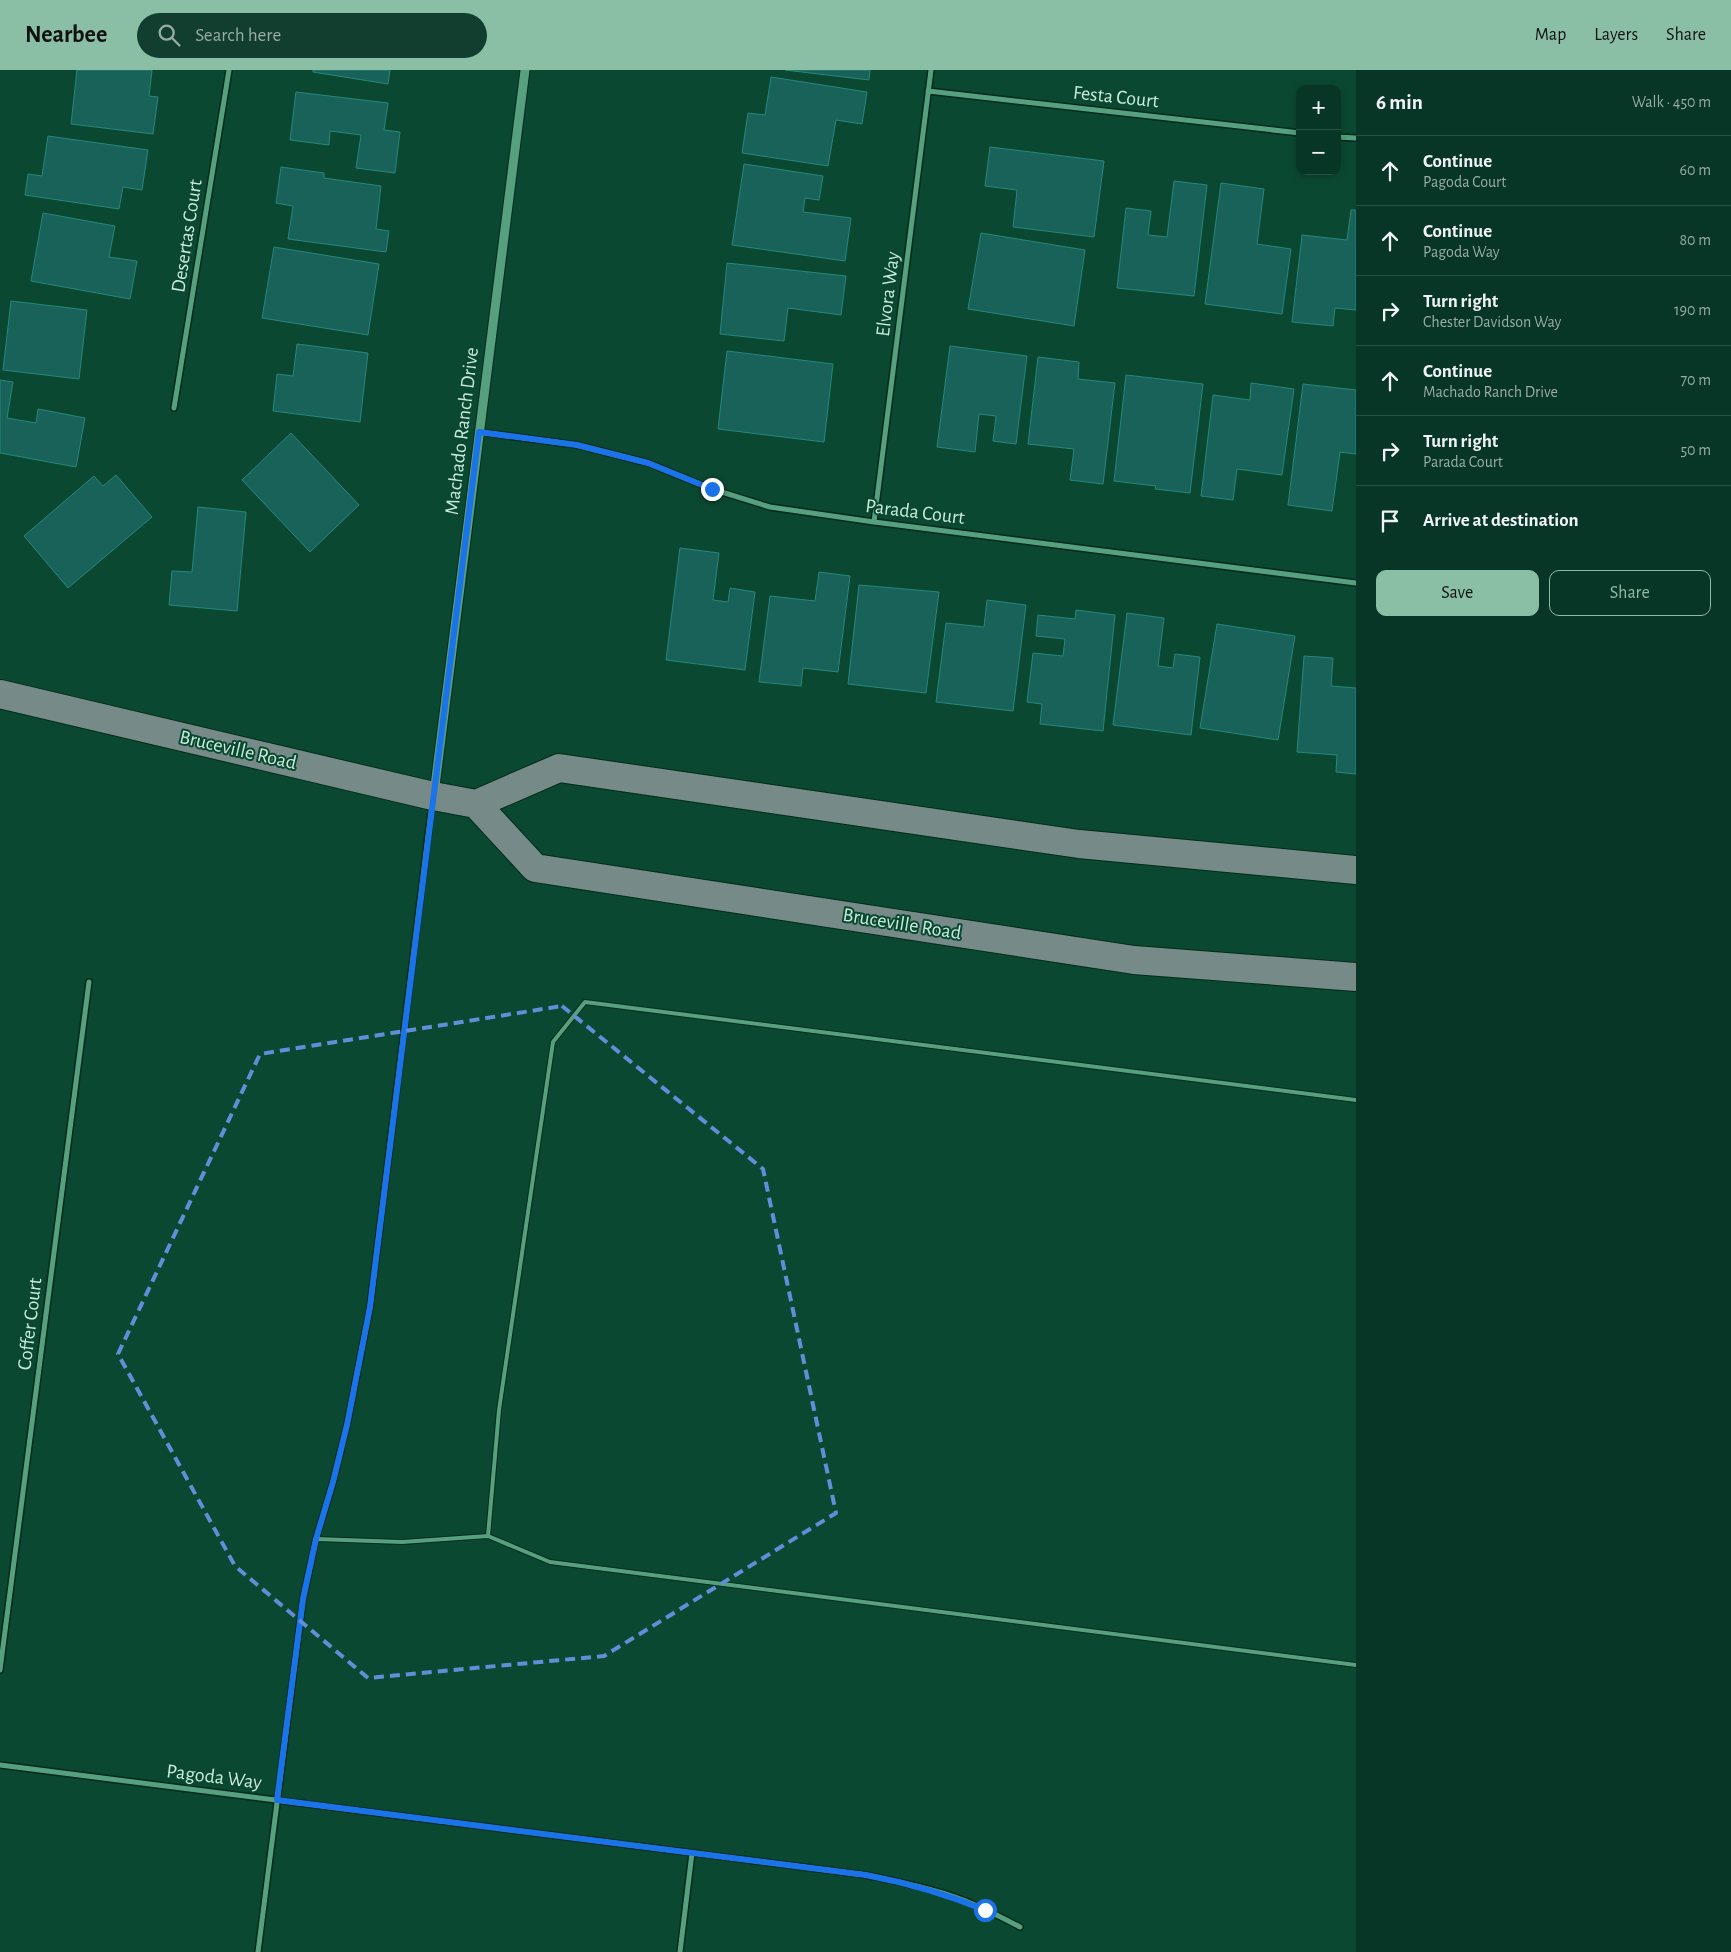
<!DOCTYPE html>
<html lang="en">
<head>
<meta charset="utf-8">
<style>
	:root { --surface:#083626; --page:#113e2e; --text:#f1f3f6; --muted:#98aba7; --line:#295043; --accent:#8abfa5 }
	body { margin:0; font-family:"Alegreya Sans",sans-serif; background:var(--page); color:var(--text) }
	.controls { position:absolute; right:15px; top:15px; display:grid; overflow:hidden; border-radius:10px; box-shadow:0 2px 8px #0003 }
	.controls button { width:45px; height:45px; display:grid; place-items:center; padding:0; border:0; border-bottom:1px solid var(--line); background:var(--surface); color:var(--text); font:25px sans-serif }
	.stop { position:absolute; width:15px; height:15px; margin:-11px; border:4px solid #1a73e8; border-radius:50%; background:#fff }
	.stop.end { background:#1a73e8; border-color:#fff; box-shadow:0 1px 5px #0008 }
	.list { margin:0; padding:0; list-style:none }
	h2 { display:flex; justify-content:space-between; align-items:center; height:65px; margin:0; padding:0 20px; font-size:21px }
	h2 small { font-size:16px; font-weight:400; color:var(--muted) }
	.list li { display:grid; grid-template-columns:32px 1fr auto; gap:15px; align-items:center; box-sizing:border-box; height:70px; padding:0 20px; border-top:1px solid var(--line) }
	.list b { display:block; font-size:19px; white-space:nowrap }
	.list p { margin:0; font-size:16px; white-space:nowrap; color:var(--muted) }
	.list em { font-size:16px; font-style:normal; color:var(--muted) }
	.actions { display:flex; gap:10px; padding:15px 20px }
	.actions a { flex:1; padding:11px 0; border:1px solid var(--accent); border-radius:10px; text-align:center; font-size:18px; color:var(--accent) }
	.actions .main { background:var(--accent); color:#111 }
	.icon { flex:none; width:28px; height:28px; fill:none; stroke:currentColor; stroke-width:2; stroke-linecap:round; stroke-linejoin:round }
	.map { position:relative; flex:none; width:1356px; height:1882px; overflow:hidden }
	header { display:flex; align-items:center; gap:30px; box-sizing:border-box; height:70px; padding:0 25px; background:var(--accent); color:#111 }
	header strong { font-size:24px }
	nav { display:flex; gap:28px; margin-inline-start:auto; font-size:18px }
	.search { width:350px; height:45px; background:var(--page); display:flex; align-items:center; gap:12px; box-sizing:border-box; padding:0 18px; border-radius:28px; color:var(--muted); font-size:19px }
	main { display:flex }
	aside { flex:1; background:var(--surface) }
	.map>svg:first-child { display:block }
	.building { fill:#196259; stroke:#27877b }
	.lines { fill:none; stroke-linecap:round; stroke-linejoin:round }
	.service-casing { stroke:#022b1c; stroke-width:6 }
	.minor-casing { stroke:#022b1c; stroke-width:8 }
	.tertiary-casing { stroke:#022b1c; stroke-width:11 }
	.secondary-casing { stroke:#022b1c; stroke-width:30 }
	.service { stroke:#569f7f; stroke-width:4 }
	.minor { stroke:#569f7f; stroke-width:5 }
	.tertiary { stroke:#569f7f; stroke-width:9 }
	.secondary { stroke:#768b88; stroke-width:28 }
	.route { stroke:#1a73e8; stroke-width:6 }
	.marked { fill:none; stroke:#628dd9; stroke-width:4; stroke-dasharray:10 6; stroke-linejoin:round }
	.labels { text-anchor:middle; dominant-baseline:central; stroke-width:4; stroke-linejoin:round; paint-order:stroke }
	.street-label { font-size:20px; fill:#c9ecda; stroke:#0b4832 }
</style>
</head>
<body>
<header>
<strong>Nearbee</strong>
<div class="search"><svg class="icon" aria-label="search" viewBox="0 0 24 24"><circle cx="10" cy="10" r="6"/><path d="M15 15l6 6"/></svg>Search here</div>
<nav><a>Map</a><a>Layers</a><a>Share</a></nav>
</header>
<main>
<div class="map">
<svg width="1356" height="1882" viewBox="0 0 1356 1882">
	<rect width="100%" height="100%" fill="#0b4832"/>
	<path class="building" d="M77,0H152L149,26L158,27L153,64L71,54Z
		M313,0H390L388,14L313,2Z
		M785,0H870L869,10Z
		M771,7L867,22L862,54L836,50L828,96L742,83L748,43L765,45Z
		M296,22L388,33L384,60L400,62L395,103L356,98L361,65L330,61L329,75L290,70Z
		M48,66L148,80L142,120L123,117L119,139L25,125L28,104L42,106Z
		M990,77L1104,91L1094,167L1013,157L1017,120L985,116Z
		M744,94L823,106L819,130L805,128L803,142L851,148L845,191L732,175Z
		M281,97L324,103V108L381,116L376,159L389,161L386,182L288,169L293,136L276,133Z
		M1174,111L1207,115L1194,226L1117,218L1126,138L1151,141L1148,165L1167,167Z
		M1221,113L1264,119L1257,174L1291,179L1282,244L1205,234Z
		M1351,140H1356V240L1335,238L1333,256L1292,252L1302,165L1347,170Z
		M43,143L115,156L109,187L137,191L130,229L31,211Z
		M981,163L1085,180L1074,256L968,239Z
		M274,177L379,194L368,265L262,248Z
		M727,193L846,206L841,245L788,238L784,271L720,264Z
		M11,231L87,240L79,309L3,300Z
		M297,274L368,283L360,352L273,341L277,304L293,306Z
		M950,276L1027,286L1016,374L993,371L996,346L979,344L975,382L937,377Z
		M727,281L833,294L824,372L718,359Z
		M1038,287L1079,292L1078,309L1115,313L1103,414L1070,410L1074,379L1028,374Z
		M1126,305L1203,314L1190,423L1155,419L1156,416L1114,411Z
		M0,310L13,312L7,348L36,353L38,339L85,348L76,397L0,383Z
		M1251,313L1294,319L1282,405L1237,399L1233,430L1201,426L1213,325L1250,330Z
		M1303,314L1356,320V384L1340,382L1332,441L1288,435Z
		M291,363L359,435L310,482L242,410Z
		M116,405L152,447L68,518L24,466L94,406L103,416Z
		M198,437L246,442L237,541L169,535L172,501L192,502Z
		M680,478L719,483L713,530L728,532L730,518L755,522L745,600L666,590Z
		M819,502L850,506L838,602L803,598L801,616L759,612L770,526L815,531Z
		M859,515L939,522L926,623L848,614Z
		M987,530L1026,535L1013,641L936,632L946,553L984,557Z
		M1076,540L1115,545L1103,661L1040,654L1042,634L1027,632L1033,583L1063,586L1065,569L1036,566L1038,545L1075,549Z
		M1127,543L1164,548L1158,596L1173,598L1175,584L1200,587L1191,665L1113,655Z
		M1217,554L1295,566L1278,670L1200,658Z
		M1304,586L1333,588L1331,616L1356,618V704L1336,702L1337,685L1297,682Z"/>
	<g class="lines">
		<defs>
			<path id="service" d="M1356,1030L585,932L553,972L499,1340L488,1466L550,1492L1356,1595
				M316,1469L402,1472L488,1466"/>
			<path id="minor" d="M928,21L1300,63
				M1337,67L1356,68
				M174,338L229,0
				M479,362L577,375L648,393L712,419L770,437L874,452L1356,513
				M874,452L931,0
				M0,1600L89,912
				M0,1695L866,1805C894,1811 922,1816 949,1825C974,1833 997,1845 1020,1857
				M258,1882L303,1529L316,1469L333,1412L347,1355L370,1237L432,734
				M680,1882L692,1783"/>
			<path id="tertiary" d="M434,724L525,0"/>
			<path id="secondary" d="M0,624L433,726L476,734L559,698L1079,774L1356,800
				M476,734L535,798L1134,890L1356,907"/>
		</defs>
		<use href="#service" class="service-casing"/>
		<use href="#minor" class="minor-casing"/>
		<use href="#tertiary" class="tertiary-casing"/>
		<use href="#secondary" class="secondary-casing"/>
		<use href="#service" class="service"/>
		<use href="#minor" class="minor"/>
		<use href="#tertiary" class="tertiary"/>
		<use href="#secondary" class="secondary"/>
	</g>
	<g class="lines">
		<path class="route" d="M712,419L648,393L577,375L479,362L370,1237L347,1355L333,1412L316,1469L303,1529L277,1730L866,1805C908,1813 946,1824 985,1840"/>
	</g>
	<path class="marked" d="M562,936L763,1099L836,1443L604,1586L368,1608L235,1496L118,1284L260,984Z"/>
	<g class="labels">
		<g class="street-label">
			<text transform="translate(1116 27) rotate(6)">Festa Court</text>
			<text transform="translate(187 166) rotate(-81)">Desertas Court</text>
			<text transform="translate(888 224) rotate(-83)">Elvora Way</text>
			<text transform="translate(462 361) rotate(-83)">Machado Ranch Drive</text>
			<text transform="translate(915 442) rotate(7)">Parada Court</text>
			<text transform="translate(238 680) rotate(13)">Bruceville Road</text>
			<text transform="translate(902 854) rotate(9)">Bruceville Road</text>
			<text transform="translate(30 1254) rotate(-83)">Coffer Court</text>
			<text transform="translate(214 1707) rotate(7)">Pagoda Way</text>
		</g>
	</g>
</svg>
<div class="controls">
<button>+</button>
<button>−</button>
</div>
<div class="stop" style="left:985px;top:1840px"></div>
<div class="stop end" style="left:712px;top:419px"></div>
</div>
<aside>
<h2>6 min<small>Walk · 450 m</small></h2>
<ul class="list">
<li><svg class="icon" aria-label="ahead" viewBox="0 0 24 24"><path d="M12 20V5M6 11l6-6 6 6"/></svg><div><b>Continue</b><p>Pagoda Court</p></div><em>60 m</em></li>
<li><svg class="icon" aria-label="ahead" viewBox="0 0 24 24"><path d="M12 20V5M6 11l6-6 6 6"/></svg><div><b>Continue</b><p>Pagoda Way</p></div><em>80 m</em></li>
<li><svg class="icon" aria-label="right" viewBox="0 0 24 24"><path d="M7 20v-9h11M14 6l5 5-5 5"/></svg><div><b>Turn right</b><p>Chester Davidson Way</p></div><em>190 m</em></li>
<li><svg class="icon" aria-label="ahead" viewBox="0 0 24 24"><path d="M12 20V5M6 11l6-6 6 6"/></svg><div><b>Continue</b><p>Machado Ranch Drive</p></div><em>70 m</em></li>
<li><svg class="icon" aria-label="right" viewBox="0 0 24 24"><path d="M7 20v-9h11M14 6l5 5-5 5"/></svg><div><b>Turn right</b><p>Parada Court</p></div><em>50 m</em></li>
<li><svg class="icon" aria-label="arrive" viewBox="0 0 24 24"><path d="M6 21V4h12l-3 4 3 4H6"/></svg><div><b>Arrive at destination</b></div></li>
</ul>
<div class="actions"><a class="main">Save</a><a>Share</a></div>
</aside>
</main>
</body>
</html>
